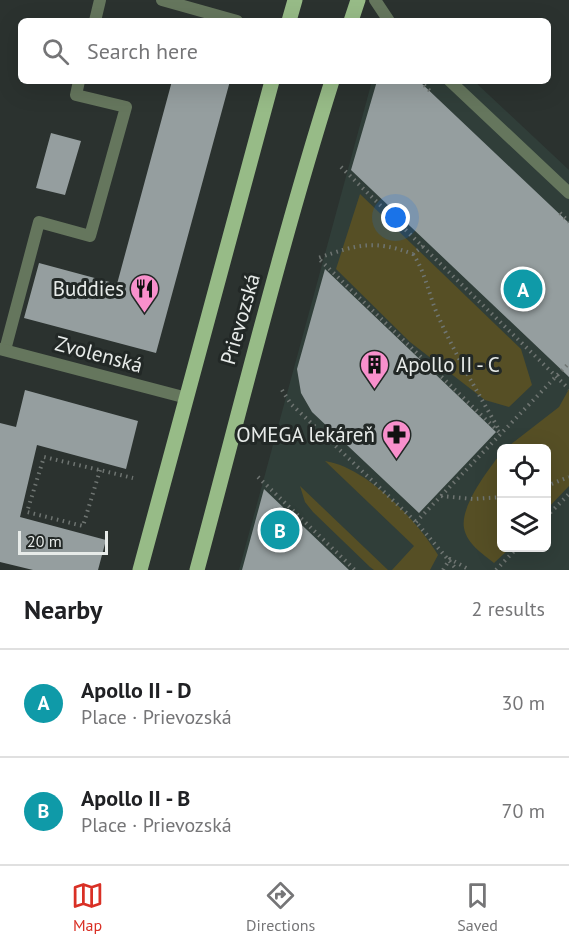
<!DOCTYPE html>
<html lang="en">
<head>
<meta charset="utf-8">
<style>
	:root { --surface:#fff; --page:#f2f2f2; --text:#202124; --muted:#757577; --line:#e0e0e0; --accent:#d93025 }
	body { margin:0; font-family:"PT Sans",sans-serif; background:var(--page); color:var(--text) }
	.controls { position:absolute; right:18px; bottom:18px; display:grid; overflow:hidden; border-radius:9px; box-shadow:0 6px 24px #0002 }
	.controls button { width:54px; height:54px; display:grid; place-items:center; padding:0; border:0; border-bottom:2px solid var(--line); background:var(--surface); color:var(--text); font:30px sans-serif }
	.scale { position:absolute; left:18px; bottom:15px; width:90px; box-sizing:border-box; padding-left:6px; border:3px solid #e7ebe9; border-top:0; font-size:16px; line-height:21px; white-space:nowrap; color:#e7ebe9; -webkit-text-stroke:4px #222826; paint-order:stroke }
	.you { position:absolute; left:396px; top:218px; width:21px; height:21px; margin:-15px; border:4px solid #fff; border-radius:50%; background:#1a73e8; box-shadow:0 0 0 9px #1a73e833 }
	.badge { display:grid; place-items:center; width:39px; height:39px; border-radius:50%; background:var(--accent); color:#fff; font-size:20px; font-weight:700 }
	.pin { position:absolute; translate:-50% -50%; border:3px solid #fff; box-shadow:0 2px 6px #0006 }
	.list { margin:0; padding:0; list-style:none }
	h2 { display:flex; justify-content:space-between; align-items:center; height:78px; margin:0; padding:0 24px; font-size:26px }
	h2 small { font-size:20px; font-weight:400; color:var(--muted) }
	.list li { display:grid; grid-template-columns:39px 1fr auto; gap:18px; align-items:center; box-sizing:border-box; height:108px; padding:0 24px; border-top:2px solid var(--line) }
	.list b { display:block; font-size:22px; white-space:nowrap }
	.list p { margin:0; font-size:20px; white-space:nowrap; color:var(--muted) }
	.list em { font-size:20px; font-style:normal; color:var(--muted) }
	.icon { flex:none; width:33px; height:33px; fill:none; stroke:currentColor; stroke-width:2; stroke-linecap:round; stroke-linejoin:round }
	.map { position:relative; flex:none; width:569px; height:570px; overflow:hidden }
	.search { position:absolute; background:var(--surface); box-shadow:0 6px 24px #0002; left:18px; right:18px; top:18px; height:66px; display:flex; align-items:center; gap:15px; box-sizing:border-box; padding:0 21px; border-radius:9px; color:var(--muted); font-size:22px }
	.sheet { height:294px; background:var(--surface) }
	nav { display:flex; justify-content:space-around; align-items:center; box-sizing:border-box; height:84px; border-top:2px solid var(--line); background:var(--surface); font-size:16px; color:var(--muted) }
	nav a { display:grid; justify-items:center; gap:3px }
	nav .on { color:var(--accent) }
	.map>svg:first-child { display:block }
	.built { fill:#303e39; fill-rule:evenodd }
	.green { fill:#564f25 }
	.building { fill:#959e9f }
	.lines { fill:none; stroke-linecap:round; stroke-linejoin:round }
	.path { stroke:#6f7572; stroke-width:4; stroke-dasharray:1.5 4.5; stroke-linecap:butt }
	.service { stroke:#65765d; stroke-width:12 }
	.minor { stroke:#65765d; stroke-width:12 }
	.primary { stroke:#97bb87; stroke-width:15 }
	.labels { text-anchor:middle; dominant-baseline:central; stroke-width:6; stroke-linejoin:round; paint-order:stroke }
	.poi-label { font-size:21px; fill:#e7ebe9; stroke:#222826; text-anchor:end }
	.street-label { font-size:21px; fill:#e7ebe9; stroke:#222826 }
</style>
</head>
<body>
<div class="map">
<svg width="569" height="570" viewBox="0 0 569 570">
	<rect width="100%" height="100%" fill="#2b322f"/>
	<path class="built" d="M372,81H474L569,170V570H239ZM502,448H546V548H502Z"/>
	<path class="green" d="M360,194L521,349L532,385L509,407L485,400L410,342L336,269Z
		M569,389V486L547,509L546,448H506L559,407Z
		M501,453L502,548H510L494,563C483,554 467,544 464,528C460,506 489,469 501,453Z
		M325,461C366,467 417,520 438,555L430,570H392L414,546Z
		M300,486L388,570H374L370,567L313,512L305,502Z"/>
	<path class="building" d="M172,81H230L156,353L24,318L39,263L117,284Z
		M377,81H419L569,223V377L351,170Z
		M51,133L81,141L65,195L36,188Z
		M325,269L496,432L419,513L312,412L301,393L297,369Z
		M25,390L138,421L126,469L37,445L20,517L106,540L98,570H33L0,562V423L16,427Z
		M264,489L349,570H242Z"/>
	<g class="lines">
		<path class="path" d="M420,81L430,91
			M341,167L569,389
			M560,213L569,222
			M423,246L413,254C373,239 357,245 318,258L501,434
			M413,254C426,273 429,297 439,318C456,356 477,391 498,428
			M282,390L291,404L416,522L457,570
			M100,470L83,526L27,512L44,457C74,464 104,471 133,478
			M258,477L355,570
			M546,486L569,477
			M441,496L473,499L502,497
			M546,517L569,494
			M416,522L569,363
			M443,570L450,559L470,570
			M496,570L517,548"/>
		<path class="service" d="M375,0L389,21
			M95,21L100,0
			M450,81L569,193
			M5,350L39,222L90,236L126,107L76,95L79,81"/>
		<path class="minor" d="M162,0L237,21
			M0,349L187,398"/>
		<path class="primary" d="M289,21L295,0
			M351,21L358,0
			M140,570L272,81
			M197,570C241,406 281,243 332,81"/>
	</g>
	<defs>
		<symbol id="restaurant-pin" viewBox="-11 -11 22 30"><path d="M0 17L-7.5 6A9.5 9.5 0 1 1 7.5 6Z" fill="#f890cc" stroke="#222826"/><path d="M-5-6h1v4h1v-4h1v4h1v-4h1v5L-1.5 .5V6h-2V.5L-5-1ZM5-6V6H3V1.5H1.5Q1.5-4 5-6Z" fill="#111"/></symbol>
		<symbol id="building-pin" viewBox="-11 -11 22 30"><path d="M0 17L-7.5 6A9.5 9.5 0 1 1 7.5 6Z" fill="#f890cc" stroke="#222826"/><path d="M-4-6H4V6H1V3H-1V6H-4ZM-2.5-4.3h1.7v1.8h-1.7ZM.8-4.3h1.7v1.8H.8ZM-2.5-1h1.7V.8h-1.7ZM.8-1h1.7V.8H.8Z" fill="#111"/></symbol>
		<symbol id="pharmacy-pin" viewBox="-11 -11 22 30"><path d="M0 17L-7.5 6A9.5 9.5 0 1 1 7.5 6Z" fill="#f890cc" stroke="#222826"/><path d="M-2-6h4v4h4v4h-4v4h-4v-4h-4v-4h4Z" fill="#111"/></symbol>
	</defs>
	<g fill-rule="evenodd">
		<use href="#restaurant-pin" x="128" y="272" width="33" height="45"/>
		<use href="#building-pin" x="358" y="348" width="33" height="45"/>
		<use href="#pharmacy-pin" x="380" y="418" width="33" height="45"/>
	</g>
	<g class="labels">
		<g class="poi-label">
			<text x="124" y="288">Buddies</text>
			<text x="396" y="364" text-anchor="start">Apollo II - C</text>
			<text x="375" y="434">OMEGA lekáreň</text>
		</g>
		<g class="street-label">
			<text transform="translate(240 319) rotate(-74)">Prievozská</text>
			<text transform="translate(99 354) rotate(15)">Zvolenská</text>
		</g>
	</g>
</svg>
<div class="controls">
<button><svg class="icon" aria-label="locate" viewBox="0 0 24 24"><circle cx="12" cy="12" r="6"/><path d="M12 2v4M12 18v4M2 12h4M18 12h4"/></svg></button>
<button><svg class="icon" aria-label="layers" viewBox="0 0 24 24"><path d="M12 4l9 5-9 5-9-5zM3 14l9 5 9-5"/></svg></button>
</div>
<div class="scale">20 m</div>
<div class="you"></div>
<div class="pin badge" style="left:523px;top:289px;background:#0f9aa8">A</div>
<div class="pin badge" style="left:280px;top:530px;background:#0f9aa8">B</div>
<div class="search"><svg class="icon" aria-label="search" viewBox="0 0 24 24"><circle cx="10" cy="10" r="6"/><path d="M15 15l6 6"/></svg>Search here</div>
</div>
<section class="sheet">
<h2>Nearby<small>2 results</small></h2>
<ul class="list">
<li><span class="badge" style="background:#0f9aa8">A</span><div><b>Apollo II - D</b><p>Place · Prievozská</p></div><em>30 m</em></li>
<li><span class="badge" style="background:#0f9aa8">B</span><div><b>Apollo II - B</b><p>Place · Prievozská</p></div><em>70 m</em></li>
</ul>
</section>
<nav>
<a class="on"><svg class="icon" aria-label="map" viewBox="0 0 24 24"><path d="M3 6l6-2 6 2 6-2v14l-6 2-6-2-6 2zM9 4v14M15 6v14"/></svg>Map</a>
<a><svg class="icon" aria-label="directions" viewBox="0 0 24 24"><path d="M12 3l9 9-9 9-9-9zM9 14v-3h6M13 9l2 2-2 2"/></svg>Directions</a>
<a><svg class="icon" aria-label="saved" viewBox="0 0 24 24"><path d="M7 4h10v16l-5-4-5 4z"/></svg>Saved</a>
</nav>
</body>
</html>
